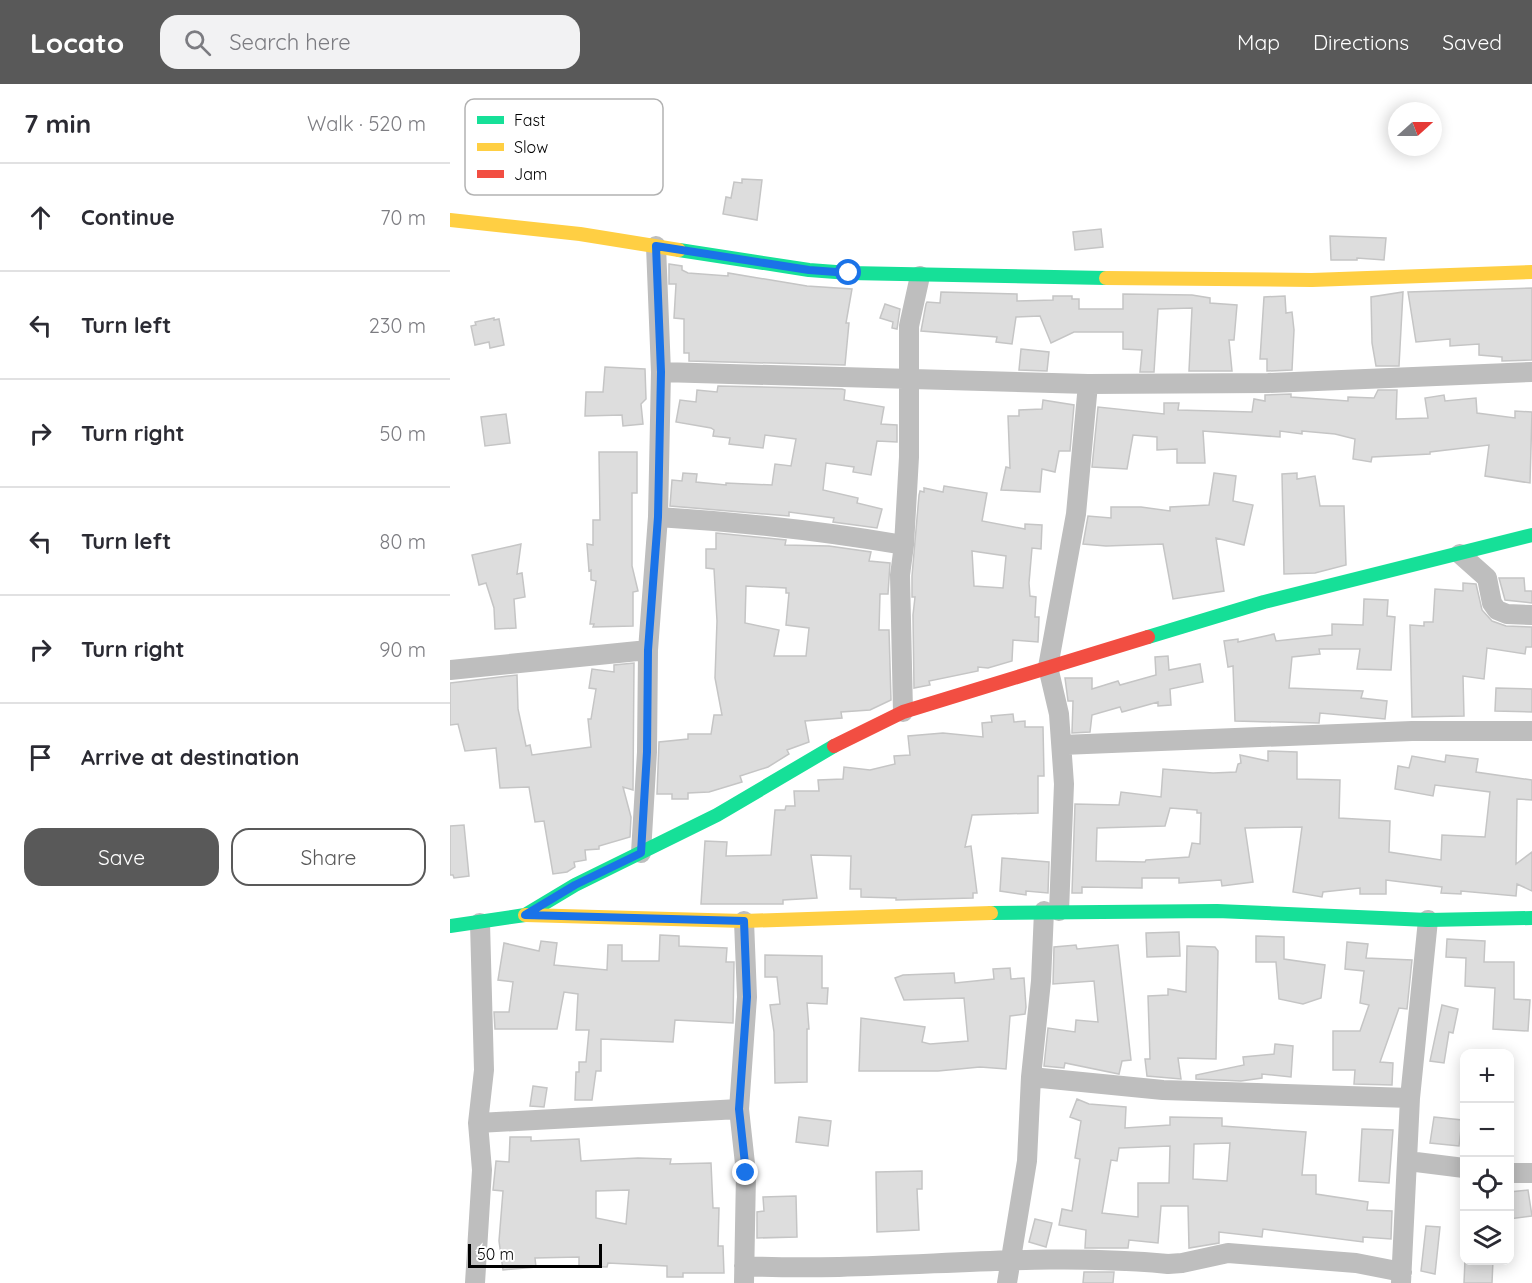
<!DOCTYPE html>
<html lang="en">
<head>
<meta charset="utf-8">
<style>
	:root { --surface:#fff; --page:#f2f2f3; --text:#2b2b33; --muted:#7c7c81; --line:#e1e1e2; --accent:#595959 }
	body { margin:0; font-family:Quicksand,sans-serif; background:var(--page); color:var(--text) }
	.controls { position:absolute; right:18px; bottom:18px; display:grid; overflow:hidden; border-radius:12px; box-shadow:0 3px 15px #0003 }
	.controls button { width:54px; height:54px; display:grid; place-items:center; padding:0; border:0; border-bottom:2px solid var(--line); background:var(--surface); color:var(--text); font:30px sans-serif }
	.compass { position:absolute; left:938px; top:18px; width:54px; height:54px; border-radius:50%; background:var(--surface); box-shadow:0 3px 15px #0003; rotate:69deg }
	.scale { position:absolute; left:18px; bottom:15px; width:134px; box-sizing:border-box; padding-left:6px; border:3px solid #000; border-top:0; font-size:16px; line-height:21px; white-space:nowrap; color:#000; -webkit-text-stroke:4px #fff; paint-order:stroke }
	.stop { position:absolute; width:18px; height:18px; margin:-14px; border:4px solid #1a73e8; border-radius:50%; background:#fff }
	.stop.end { background:#1a73e8; border-color:#fff; box-shadow:0 2px 6px #0008 }
	.list { margin:0; padding:0; list-style:none }
	h2 { display:flex; justify-content:space-between; align-items:center; height:78px; margin:0; padding:0 24px; font-size:26px }
	h2 small { font-size:20px; font-weight:400; color:var(--muted) }
	.list li { display:grid; grid-template-columns:39px 1fr auto; gap:18px; align-items:center; box-sizing:border-box; height:108px; padding:0 24px; border-top:2px solid var(--line) }
	.list b { display:block; font-size:22px; white-space:nowrap }
	.list em { font-size:20px; font-style:normal; color:var(--muted) }
	.actions { display:flex; gap:12px; padding:18px 24px }
	.actions a { flex:1; padding:14px 0; border:2px solid var(--accent); border-radius:18px; text-align:center; font-size:21px; color:var(--accent) }
	.actions .main { background:var(--accent); color:#fff }
	.icon { flex:none; width:33px; height:33px; fill:none; stroke:currentColor; stroke-width:2; stroke-linecap:round; stroke-linejoin:round }
	.map { position:relative; flex:none; width:1082px; height:1199px; overflow:hidden }
	header { display:flex; align-items:center; gap:36px; box-sizing:border-box; height:84px; padding:0 30px; background:var(--accent); color:#fff }
	header strong { font-size:28px }
	nav { display:flex; gap:33px; margin-inline-start:auto; font-size:21px }
	.search { width:420px; height:54px; background:var(--page); display:flex; align-items:center; gap:15px; box-sizing:border-box; padding:0 21px; border-radius:18px; color:var(--muted); font-size:22px }
	main { display:flex }
	aside { flex:1; background:var(--surface) }
	.map>svg:first-child { display:block }
	.building { fill:#ddd; stroke:#c5c5c5; stroke-width:1.5; fill-rule:evenodd }
	.lines { fill:none; stroke-linecap:round; stroke-linejoin:round }
	.street { stroke:#bebebe; stroke-width:20 }
	.fast { stroke:#16e098; stroke-width:14 }
	.slow { stroke:#ffcf43; stroke-width:14 }
	.jam { stroke:#f24e42; stroke-width:14 }
	.route { stroke:#1a73e8; stroke-width:8 }
	.key { fill:#fff; stroke:#b2b2b2; stroke-width:1.5 }
	.key-label { font-size:16px; fill:#000 }
</style>
</head>
<body>
<header>
<strong>Locato</strong>
<div class="search"><svg class="icon" aria-label="search" viewBox="0 0 24 24"><circle cx="10" cy="10" r="6"/><path d="M15 15l6 6"/></svg>Search here</div>
<nav><a>Map</a><a>Directions</a><a>Saved</a></nav>
</header>
<main>
<aside>
<h2>7 min<small>Walk · 520 m</small></h2>
<ul class="list">
<li><svg class="icon" aria-label="ahead" viewBox="0 0 24 24"><path d="M12 20V5M6 11l6-6 6 6"/></svg><div><b>Continue</b></div><em>70 m</em></li>
<li><svg class="icon" aria-label="left" viewBox="0 0 24 24"><path d="M17 20v-9H6M10 6l-5 5 5 5"/></svg><div><b>Turn left</b></div><em>230 m</em></li>
<li><svg class="icon" aria-label="right" viewBox="0 0 24 24"><path d="M7 20v-9h11M14 6l5 5-5 5"/></svg><div><b>Turn right</b></div><em>50 m</em></li>
<li><svg class="icon" aria-label="left" viewBox="0 0 24 24"><path d="M17 20v-9H6M10 6l-5 5 5 5"/></svg><div><b>Turn left</b></div><em>80 m</em></li>
<li><svg class="icon" aria-label="right" viewBox="0 0 24 24"><path d="M7 20v-9h11M14 6l5 5-5 5"/></svg><div><b>Turn right</b></div><em>90 m</em></li>
<li><svg class="icon" aria-label="arrive" viewBox="0 0 24 24"><path d="M6 21V4h12l-3 4 3 4H6"/></svg><div><b>Arrive at destination</b></div></li>
</ul>
<div class="actions"><a class="main">Save</a><a>Share</a></div>
</aside>
<div class="map">
<svg width="1082" height="1199" viewBox="0 0 1082 1199">
	<rect width="100%" height="100%" fill="#fff"/>
	<path class="building" d="M292,95L312,96L307,136L273,130L276,113L281,114L284,98L292,99Z
		M651,145L653,163L625,166L623,148Z
		M880,152L936,154L934,176L907,174V176H881Z
		M219,180L232,182V186L238,189L278,192V189L357,202L402,205L396,239H399L395,281L239,277V269H234V235L224,234L226,200H219Z
		M1082,204V276L1052,277V273L1029,271V260L1000,262V255L966,258L958,208Z
		M491,208L567,210V217L603,216V212H622V215H629V225H673V210L742,211L760,214V219L787,221L784,256H779L782,287H739L742,224L708,225L704,288H690L692,266L673,265V248H624L601,259L590,232L566,233L562,260L546,258L547,253L471,247L476,220L477,218L490,219Z
		M953,208L949,282H926L922,259L921,213Z
		M835,212L836,229L842,228L844,246L842,286L817,287V275H810L814,213Z
		M435,220L450,225L447,245L442,244L443,238L430,234Z
		M44,234V236L49,235L54,261L40,264L39,258L25,261L21,242L26,241L25,238Z
		M571,265L599,268L597,287L569,286Z
		M155,283L195,285L196,315L191,320L193,340L173,342L172,331L135,332L136,308H153Z
		M268,302L392,305L395,306L394,316L434,323L431,340L447,341V358L427,357L421,391L403,388L404,383L376,379L373,406L408,414L407,419L432,425L427,444L383,438L384,434L339,428V432L220,422L222,396L232,397L233,389L247,390L246,398L276,401V399L322,401L325,380L341,382L346,355L315,351L313,364L279,360L280,354L263,352L264,346L261,344L226,338L230,316L246,318L247,306L267,308Z
		M928,306H947L946,335L978,334L975,314L994,311L995,317L1026,314L1027,329L1065,334V327L1082,328L1080,399L1035,392L1039,361L980,368V370L922,373L921,378L903,375L905,355L885,350L852,347V350L830,347V353L753,347L755,379H727V365L707,366V353L683,351L677,385L642,383L648,323L714,330V319H729L728,326L802,328L804,315L815,317V311L841,310V313L898,317V313L924,314Z
		M593,316L624,321L620,367H609L605,388L592,385L590,408L551,406L556,383L560,384L558,332H569V326L592,325Z
		M56,330L60,359L35,362L31,333Z
		M149,368H187V409H182V482L188,507L183,508V542L143,543L144,540H140L146,497L141,496V486L139,487L137,460L143,461V436H150Z
		M764,389L786,392L783,417L803,421L794,461L766,454L774,507L723,515L713,460L656,462L633,460L638,432L661,434V423H691L720,427V423L759,421Z
		M847,389V395L865,392L870,422H894L896,481L865,489L834,490L832,390Z
		M494,402L537,409L532,437L575,445V440L592,441L591,465L582,464L579,499L580,512L586,513L585,533H589L588,558L563,556L562,577L538,584L528,583V587L479,597L480,601L464,604L463,531L465,513H462V492L469,411L470,407L474,408V404L493,408ZM522,467L556,472L553,504L524,502Z
		M266,449L336,456L335,461L379,462L421,468L419,477L440,479L438,510H430L429,546H439L441,616L420,626L391,628L392,634L355,637L359,658L337,666L339,670L318,683L290,692L292,698L259,708L238,709V715H222V710H207L209,658L238,655V650H261L264,631H272L265,594L267,537L264,485L256,484V465H266ZM296,502L336,504V509H339L336,541L359,544L356,572H324L329,546L295,539Z
		M71,460L67,490L72,489L75,513L64,515L66,544L45,545L44,524L36,499L29,501L22,471Z
		M1049,494H1074L1075,507H1082V519L1055,516Z
		M1013,499L1026,500L1032,526L1042,537L1056,542L1082,543V563H1076L1075,570L1037,564L1034,595L1013,592L1014,632L962,633L960,541L974,542V538H983L985,505L1013,507Z
		M914,515L938,516L937,532L945,533L941,586L907,585L910,565H869L870,570L842,573L839,604L913,607L911,614L937,617L935,635L870,629L869,639L785,637L783,582L778,583L774,557L788,555V558L824,550L826,557L882,551V540L913,541Z
		M718,572L719,586L750,580L753,598L720,605L721,621L708,622V618L672,628L670,623L642,631L640,648L622,649L623,617H618L615,594H642V605L668,597L670,601L706,591L705,573Z
		M184,579L183,706L173,703L181,733L180,753L149,762V765L135,766L136,776L124,778L125,783L117,788L103,790L94,737L85,738L79,703L50,704L46,664L15,667L8,640L0,641V599L67,591L68,625L76,662L80,661L82,671L141,663L138,635H141L146,605L139,604L142,585L164,588V581Z
		M1046,604L1082,605V628L1045,627Z
		M563,630L564,638L575,637V643H593L594,692H588V729L522,731L515,763L521,762L527,809H523V814L446,816V814L411,813V805H400L401,772L361,771L367,814L333,816V820H251L255,757L277,758L276,772L321,771L325,726H335L336,722H345L344,707H369L368,696L393,695L394,683L420,686L445,680L444,672L460,671L458,652L493,649L533,653L532,639L542,638L541,632Z
		M818,667L847,668V695L890,696L889,734L940,737L939,768L991,776L992,751L1035,753L1040,708L985,701L983,712L945,705L948,682L959,684L962,672L995,678L996,671L1028,675L1026,688L1082,696V716L1067,715L1066,780L1082,768V807L1067,800L1066,812L1011,807V810L991,809L992,803L936,796V810H910V804L873,808L872,813L843,808L852,743L795,744L803,798L772,802L771,796L729,799V794H692V804L632,803V809H622L625,720L669,721L671,708L711,713L713,685L763,689L786,688L788,680L791,679L790,671L818,677ZM720,724L747,726V729H751L750,760L742,759L739,773L696,776L695,778L646,777L647,744L715,742Z
		M14,741L19,792L4,794L3,791H0V742Z
		M552,774L599,778L598,809L576,807V811L550,807Z
		M729,848L730,872L697,873L696,849Z
		M210,851L229,852V862L277,864L276,878H284L283,939L225,936L223,958L151,955V987H146L142,1016H125L126,988H129V978H136L139,946H126L128,910L114,908L107,945H45L44,928H59L63,898L48,896L54,859L89,867L91,857L107,859L104,881L157,886L158,861H172V877H209Z
		M806,852L834,853V875L875,881L871,914L853,920L829,915L826,878H806Z
		M997,855L1035,857L1034,878H1064V915L1080,916L1078,947L1043,945L1045,904L1015,902L1016,874L996,873Z
		M897,858L918,860L916,874L962,876L957,925L949,924L930,978L943,979L942,1001L904,1000L905,986H883V947H910L919,921L910,919L914,887L895,885Z
		M626,861L627,865L668,861L681,976L672,977L669,990L615,979L614,984L594,982L598,944L625,948L626,936L648,938L644,897L603,900L604,863Z
		M737,862L765,863L768,867L766,975L728,974L731,995L697,992L695,975H700L698,912L718,911V905L736,908Z
		M315,871L372,872V904H378L377,920L357,919L359,945H357V998L325,999L324,948L320,921L330,920L327,893H315Z
		M560,884L561,895L574,894L576,923L575,930L560,932L556,985L530,983L488,987H409L411,934L475,943L472,958L480,960L518,957L514,914L454,916L445,894L453,891L504,889L505,899L544,895L543,885Z
		M992,921L1008,925L1003,949L999,948L994,979L980,977Z
		M825,960L843,962L841,993L812,990V994L791,997L746,995V991L794,981L793,973L824,970Z
		M83,1002L97,1004L94,1023L80,1022Z
		M627,1015L639,1020L676,1023L675,1044L720,1041V1033L772,1034V1042L856,1048L852,1091H866V1110L918,1118L917,1126L942,1127L941,1155L913,1153V1158L813,1145L812,1153L769,1148V1159L739,1164L738,1122H711L708,1159L679,1156L678,1164H635L636,1146L609,1141L612,1125L622,1127L630,1075L625,1074L631,1037L620,1033ZM780,1059L777,1097L743,1095L744,1060ZM720,1062L719,1099H688V1133L652,1129L661,1076L667,1077L669,1064Z
		M349,1033L381,1037L378,1062L346,1058Z
		M984,1033L1012,1036L1009,1062L980,1059Z
		M912,1045L943,1046L939,1099L909,1097Z
		M60,1053H81V1057L129,1055L131,1077L188,1074L221,1075L220,1080L261,1079L263,1124H269L268,1162H273L274,1189H233V1193H217V1182L158,1179L157,1183L129,1182V1173L85,1174L86,1183L53,1186L49,1157L53,1107L43,1106L46,1077L59,1078ZM179,1106L176,1140L146,1134V1107Z
		M472,1087V1105H467L469,1146L427,1148L426,1088Z
		M1078,1106L1082,1132L1059,1135V1108Z
		M346,1112L347,1153L307,1154V1128L314,1127L313,1113Z
		M585,1135L602,1139L596,1163L579,1158Z
		M976,1142L990,1143L985,1190L971,1187Z
		M1015,1176H1043L1042,1199H1014Z
		M634,1188H664L663,1199H633Z"/>
	<g class="lines">
		<path class="street" d="M211,288L638,300L818,299L1082,288
			M208,433C291,438 372,447 454,461L450,491L453,628
			M454,461L459,373V242L470,192
			M1010,470L1037,494L1042,519L1047,526L1057,530L1082,531
			M0,586L198,566
			M612,661L962,647H1082
			M191,769L197,668L198,566L208,433L211,288L206,162
			M609,827L614,700L609,630L598,583L626,430L638,300
			M294,837L297,913L289,1025L296,1089L294,1199
			M581,993L713,1006L960,1014
			M28,1039L289,1025
			M958,1077L1014,1084
			M1060,1089H1082
			M294,1182C436,1189 576,1166 718,1180L732,1179L778,1169L906,1179L952,1188
			M25,1199L32,1086L28,1039L34,986L30,839
			M557,1199L577,1077L581,993L591,897L594,827
			M951,1199L960,1014L978,836"/>
		<path class="fast" d="M229,166L359,186L399,189L656,194
			M698,553L814,518L1082,451
			M541,829L767,827L978,836L1082,834
			M0,842L75,831L125,801L267,731L384,662"/>
		<path class="slow" d="M0,136L130,150L229,166
			M656,194L862,196L1082,188
			M75,831L294,837L541,829"/>
		<path class="jam" d="M384,662L453,628L698,553"/>
	</g>
	<g class="lines">
		<path class="route" d="M296,1089L289,1025L297,913L294,837L75,831L125,801L191,769L197,668L198,566L208,433L211,288L206,162L359,186L399,189"/>
	</g>
	<rect x="15" y="15" width="198" height="96" rx="9" class="key"/>
	<rect x="27" y="32" width="27" height="8" fill="#16e098"/>
	<rect x="27" y="59" width="27" height="8" fill="#ffcf43"/>
	<rect x="27" y="86" width="27" height="8" fill="#f24e42"/>
	<g class="key-label">
		<text x="64" y="42">Fast</text>
		<text x="64" y="69">Slow</text>
		<text x="64" y="96">Jam</text>
	</g>
</svg>
<div class="controls">
<button>+</button>
<button>−</button>
<button><svg class="icon" aria-label="locate" viewBox="0 0 24 24"><circle cx="12" cy="12" r="6"/><path d="M12 2v4M12 18v4M2 12h4M18 12h4"/></svg></button>
<button><svg class="icon" aria-label="layers" viewBox="0 0 24 24"><path d="M12 4l9 5-9 5-9-5zM3 14l9 5 9-5"/></svg></button>
</div>
<svg class="compass" viewBox="-18 -18 36 36"><path d="M0-13l5 13h-10z" fill="#e53935"/><path d="M0 13l5-13h-10z" fill="#7c7c81"/></svg>
<div class="scale">50 m</div>
<div class="stop" style="left:399px;top:189px"></div>
<div class="stop end" style="left:296px;top:1089px"></div>
</div>
</main>
</body>
</html>
